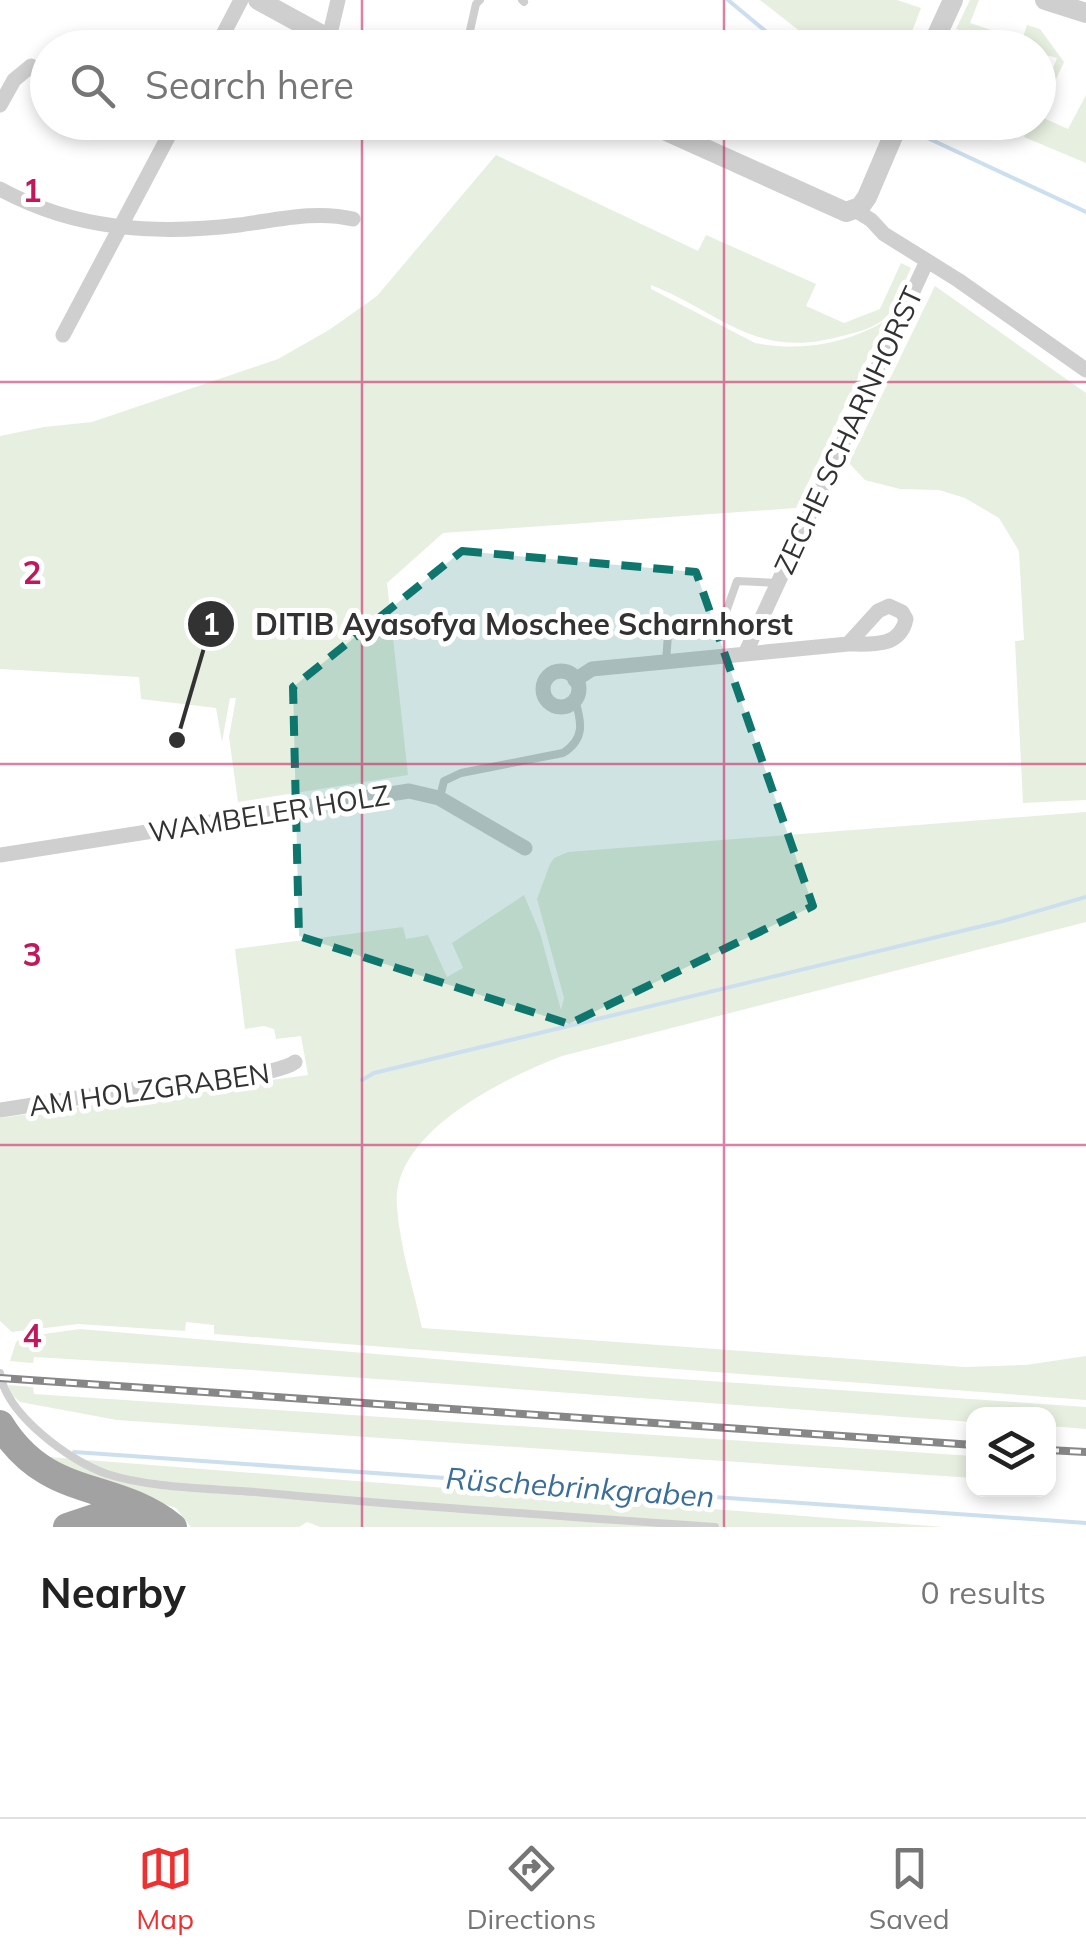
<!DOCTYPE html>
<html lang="en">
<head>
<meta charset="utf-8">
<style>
	:root { --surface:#fff; --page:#f2f2f2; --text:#222; --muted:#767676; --line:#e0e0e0; --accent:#ee3030 }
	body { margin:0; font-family:Mulish,sans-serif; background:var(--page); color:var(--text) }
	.controls { position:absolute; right:30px; bottom:30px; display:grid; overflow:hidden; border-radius:20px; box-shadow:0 5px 15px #0003 }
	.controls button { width:90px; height:90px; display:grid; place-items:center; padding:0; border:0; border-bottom:2px solid var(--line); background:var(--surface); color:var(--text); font:50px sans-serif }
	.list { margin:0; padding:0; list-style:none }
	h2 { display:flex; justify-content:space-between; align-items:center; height:130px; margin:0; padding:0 40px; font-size:42px }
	h2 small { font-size:32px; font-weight:400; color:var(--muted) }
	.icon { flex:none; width:55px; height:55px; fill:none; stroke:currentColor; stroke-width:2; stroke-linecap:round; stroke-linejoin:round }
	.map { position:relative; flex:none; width:1086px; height:1527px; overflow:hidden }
	.search { position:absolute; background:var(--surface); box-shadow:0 5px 15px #0003; left:30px; right:30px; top:30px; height:110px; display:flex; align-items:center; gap:25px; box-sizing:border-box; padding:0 35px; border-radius:55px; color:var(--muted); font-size:38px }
	.sheet { height:290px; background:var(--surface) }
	nav { display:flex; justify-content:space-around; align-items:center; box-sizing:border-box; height:140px; border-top:2px solid var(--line); background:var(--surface); font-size:28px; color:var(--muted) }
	nav a { display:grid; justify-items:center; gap:5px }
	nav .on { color:var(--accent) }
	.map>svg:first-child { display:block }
	.green { fill:#e7efe0 }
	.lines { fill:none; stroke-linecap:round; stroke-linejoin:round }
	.stream { stroke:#ccdfef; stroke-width:4 }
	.service { stroke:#cfcfcf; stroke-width:8 }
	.minor { stroke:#cfcfcf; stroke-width:15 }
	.tertiary { stroke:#cfcfcf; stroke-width:20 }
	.trunk { stroke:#a2a2a2; stroke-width:28 }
	.rail-casing { stroke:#878787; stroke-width:8 }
	.rail { stroke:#fff; stroke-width:4; stroke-dasharray:11; stroke-linecap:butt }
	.marked { fill:#0f766e; fill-opacity:0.2; stroke:#0f766e; stroke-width:8; stroke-dasharray:20 12; stroke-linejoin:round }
	.grid { fill:none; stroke:#c2185b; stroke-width:2.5; stroke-opacity:0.55 }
	.labels { text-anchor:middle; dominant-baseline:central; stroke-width:10; stroke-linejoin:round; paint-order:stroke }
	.street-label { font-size:28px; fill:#323232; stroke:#fff }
	.water-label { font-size:30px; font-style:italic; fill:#3a6e9a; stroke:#fff }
	.grid-label { font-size:32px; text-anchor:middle; font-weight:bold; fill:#c2185b; stroke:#fff; stroke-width:10; stroke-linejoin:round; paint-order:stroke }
	.leader { fill:none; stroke:#323232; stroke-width:4 }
	.callout-dot { fill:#323232; stroke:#fff; stroke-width:4 }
	.mark-label { font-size:30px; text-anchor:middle; font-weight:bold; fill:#fff }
	.callout-label { font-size:30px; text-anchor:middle; font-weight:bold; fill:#323232; stroke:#fff; stroke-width:10; stroke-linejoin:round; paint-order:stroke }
</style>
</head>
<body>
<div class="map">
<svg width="1086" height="1527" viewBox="0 0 1086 1527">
	<rect width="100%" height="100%" fill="#fff"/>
	<path class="green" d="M760,0H897L921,8L906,47H820Z
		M970,0H979L970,23L1022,40L1027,25L1040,29L1064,62L1039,116L1068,129L1086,95V163L1024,137L1030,123L1038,122L1039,102L1057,58L1039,53L1038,48L1013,47L956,29Z
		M496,155L698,251L706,235L816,284L806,306L844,323L880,309L901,263L911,268C904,282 898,305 887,316C875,329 854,333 838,337C754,359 722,313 651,285V289L755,343C799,352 847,344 885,321L796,508L443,533L387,583L408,775L238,802L229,737L236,698H230L222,742L216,708L141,699L139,677L0,669V436L44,427L92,422L278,359L329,330L377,296Z
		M935,286L1086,393V800L1023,803L1015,641L1024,640L1019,551L999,518L965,498L939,490L900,489L865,480L849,463Z
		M1086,812V922L562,1056C505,1078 390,1132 397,1207C400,1247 413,1288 422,1328L965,1367L1026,1365L1086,1356V1400L214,1334V1325L186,1322L185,1331L78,1324L12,1332L0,1321V1118L308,1075L301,1036L276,1039L274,1029L264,1026L245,1029L235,949L403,927L406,939L428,935L447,977L463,968L452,943L524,895L540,933L561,1010L564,998L537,899L550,864L554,858L568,852Z
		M80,1329L636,1376L1086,1407V1429L1049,1426L1048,1414H974L973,1422L252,1370L34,1357L33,1363L10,1361L16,1342L23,1337Z
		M8,1385L33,1387L34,1394L973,1456V1478L117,1420L20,1402L11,1394Z
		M49,1457L943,1527H320L307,1522L299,1527H191L176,1508L99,1483Z"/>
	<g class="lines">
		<path class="stream" d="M728,0L786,48
			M904,127L1086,212
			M362,1080L374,1073L1003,921L1086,897
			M74,1452L1086,1523"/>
		<path class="service" d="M522,0L524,2
			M466,48L476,4L480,0
			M666,661L668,635L720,629L737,581L777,583
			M440,797L444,781L461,773L563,753C585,739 582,723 575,700
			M0,1373C6,1414 69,1461 107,1474C153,1489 216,1488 266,1493C415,1507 566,1516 715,1527"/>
		<path class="minor" d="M329,38L338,0
			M216,48L241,0
			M0,105L14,80L31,66
			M0,189C75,230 156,235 239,225C277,220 316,210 353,219
			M855,210L871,220L884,234L958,280L1086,370
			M63,335L176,122
			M745,654L927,261
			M543 689a18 18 0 1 1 36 0a18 18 0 1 1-36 0Z
			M575,680L592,669L848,644C872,644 900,648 906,619L902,612L889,606L878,611L848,644
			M0,855L409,791L439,798L525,848
			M0,1110L141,1088C166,1090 278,1075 295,1062"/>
		<path class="tertiary" d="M258,0L346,48
			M1045,0L1086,13
			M931,48L953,0
			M646,122L846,212L860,207L867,197L899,122"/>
		<path class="trunk" d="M0,1424C48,1502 114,1479 173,1527
			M67,1527L100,1516L138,1521"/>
		<defs>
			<path id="rail" d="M0,1378L974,1445
				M1048,1450L1086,1452"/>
		</defs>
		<use href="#rail" class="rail-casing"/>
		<use href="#rail" class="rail"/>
	</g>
	<path class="marked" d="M462,551L696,572L813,906L569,1024L299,936L293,687Z"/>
	<path class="grid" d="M362,0V48M724,0V48M362,122V1527M724,122V1527M0,382H1086M0,764H1086M0,1145H1086"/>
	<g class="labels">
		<g class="street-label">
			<text transform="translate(848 430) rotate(-65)">ZECHE SCHARNHORST</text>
			<text transform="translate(269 813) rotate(-9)">WAMBELER HOLZ</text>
			<text transform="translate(149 1089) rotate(-8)">AM HOLZGRABEN</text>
		</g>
		<g class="water-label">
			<text transform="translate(580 1487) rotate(4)">Rüschebrinkgraben</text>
		</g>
	</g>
	<g class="grid-label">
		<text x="32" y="202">1</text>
		<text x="32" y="584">2</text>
		<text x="32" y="966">3</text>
		<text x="32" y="1347">4</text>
	</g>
	<path class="leader" d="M177 740L211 624"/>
	<g class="callout-dot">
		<circle cx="177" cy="740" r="10"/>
		<circle cx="211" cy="624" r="25"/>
	</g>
	<g class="mark-label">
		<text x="211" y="635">1</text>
	</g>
	<g class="callout-label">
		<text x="524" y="635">DITIB Ayasofya Moschee Scharnhorst</text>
	</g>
</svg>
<div class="controls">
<button><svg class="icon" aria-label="layers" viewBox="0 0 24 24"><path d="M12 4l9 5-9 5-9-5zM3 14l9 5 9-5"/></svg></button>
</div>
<div class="search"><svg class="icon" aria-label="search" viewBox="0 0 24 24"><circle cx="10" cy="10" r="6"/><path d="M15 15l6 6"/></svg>Search here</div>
</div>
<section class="sheet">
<h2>Nearby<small>0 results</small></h2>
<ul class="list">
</ul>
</section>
<nav>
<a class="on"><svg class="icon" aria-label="map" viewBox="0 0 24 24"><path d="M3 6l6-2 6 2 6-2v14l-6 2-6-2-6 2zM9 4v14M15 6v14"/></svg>Map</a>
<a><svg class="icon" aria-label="directions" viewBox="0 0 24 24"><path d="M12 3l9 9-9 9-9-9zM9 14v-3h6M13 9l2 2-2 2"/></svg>Directions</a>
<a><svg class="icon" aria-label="saved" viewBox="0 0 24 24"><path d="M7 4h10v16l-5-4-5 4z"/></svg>Saved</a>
</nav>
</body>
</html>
